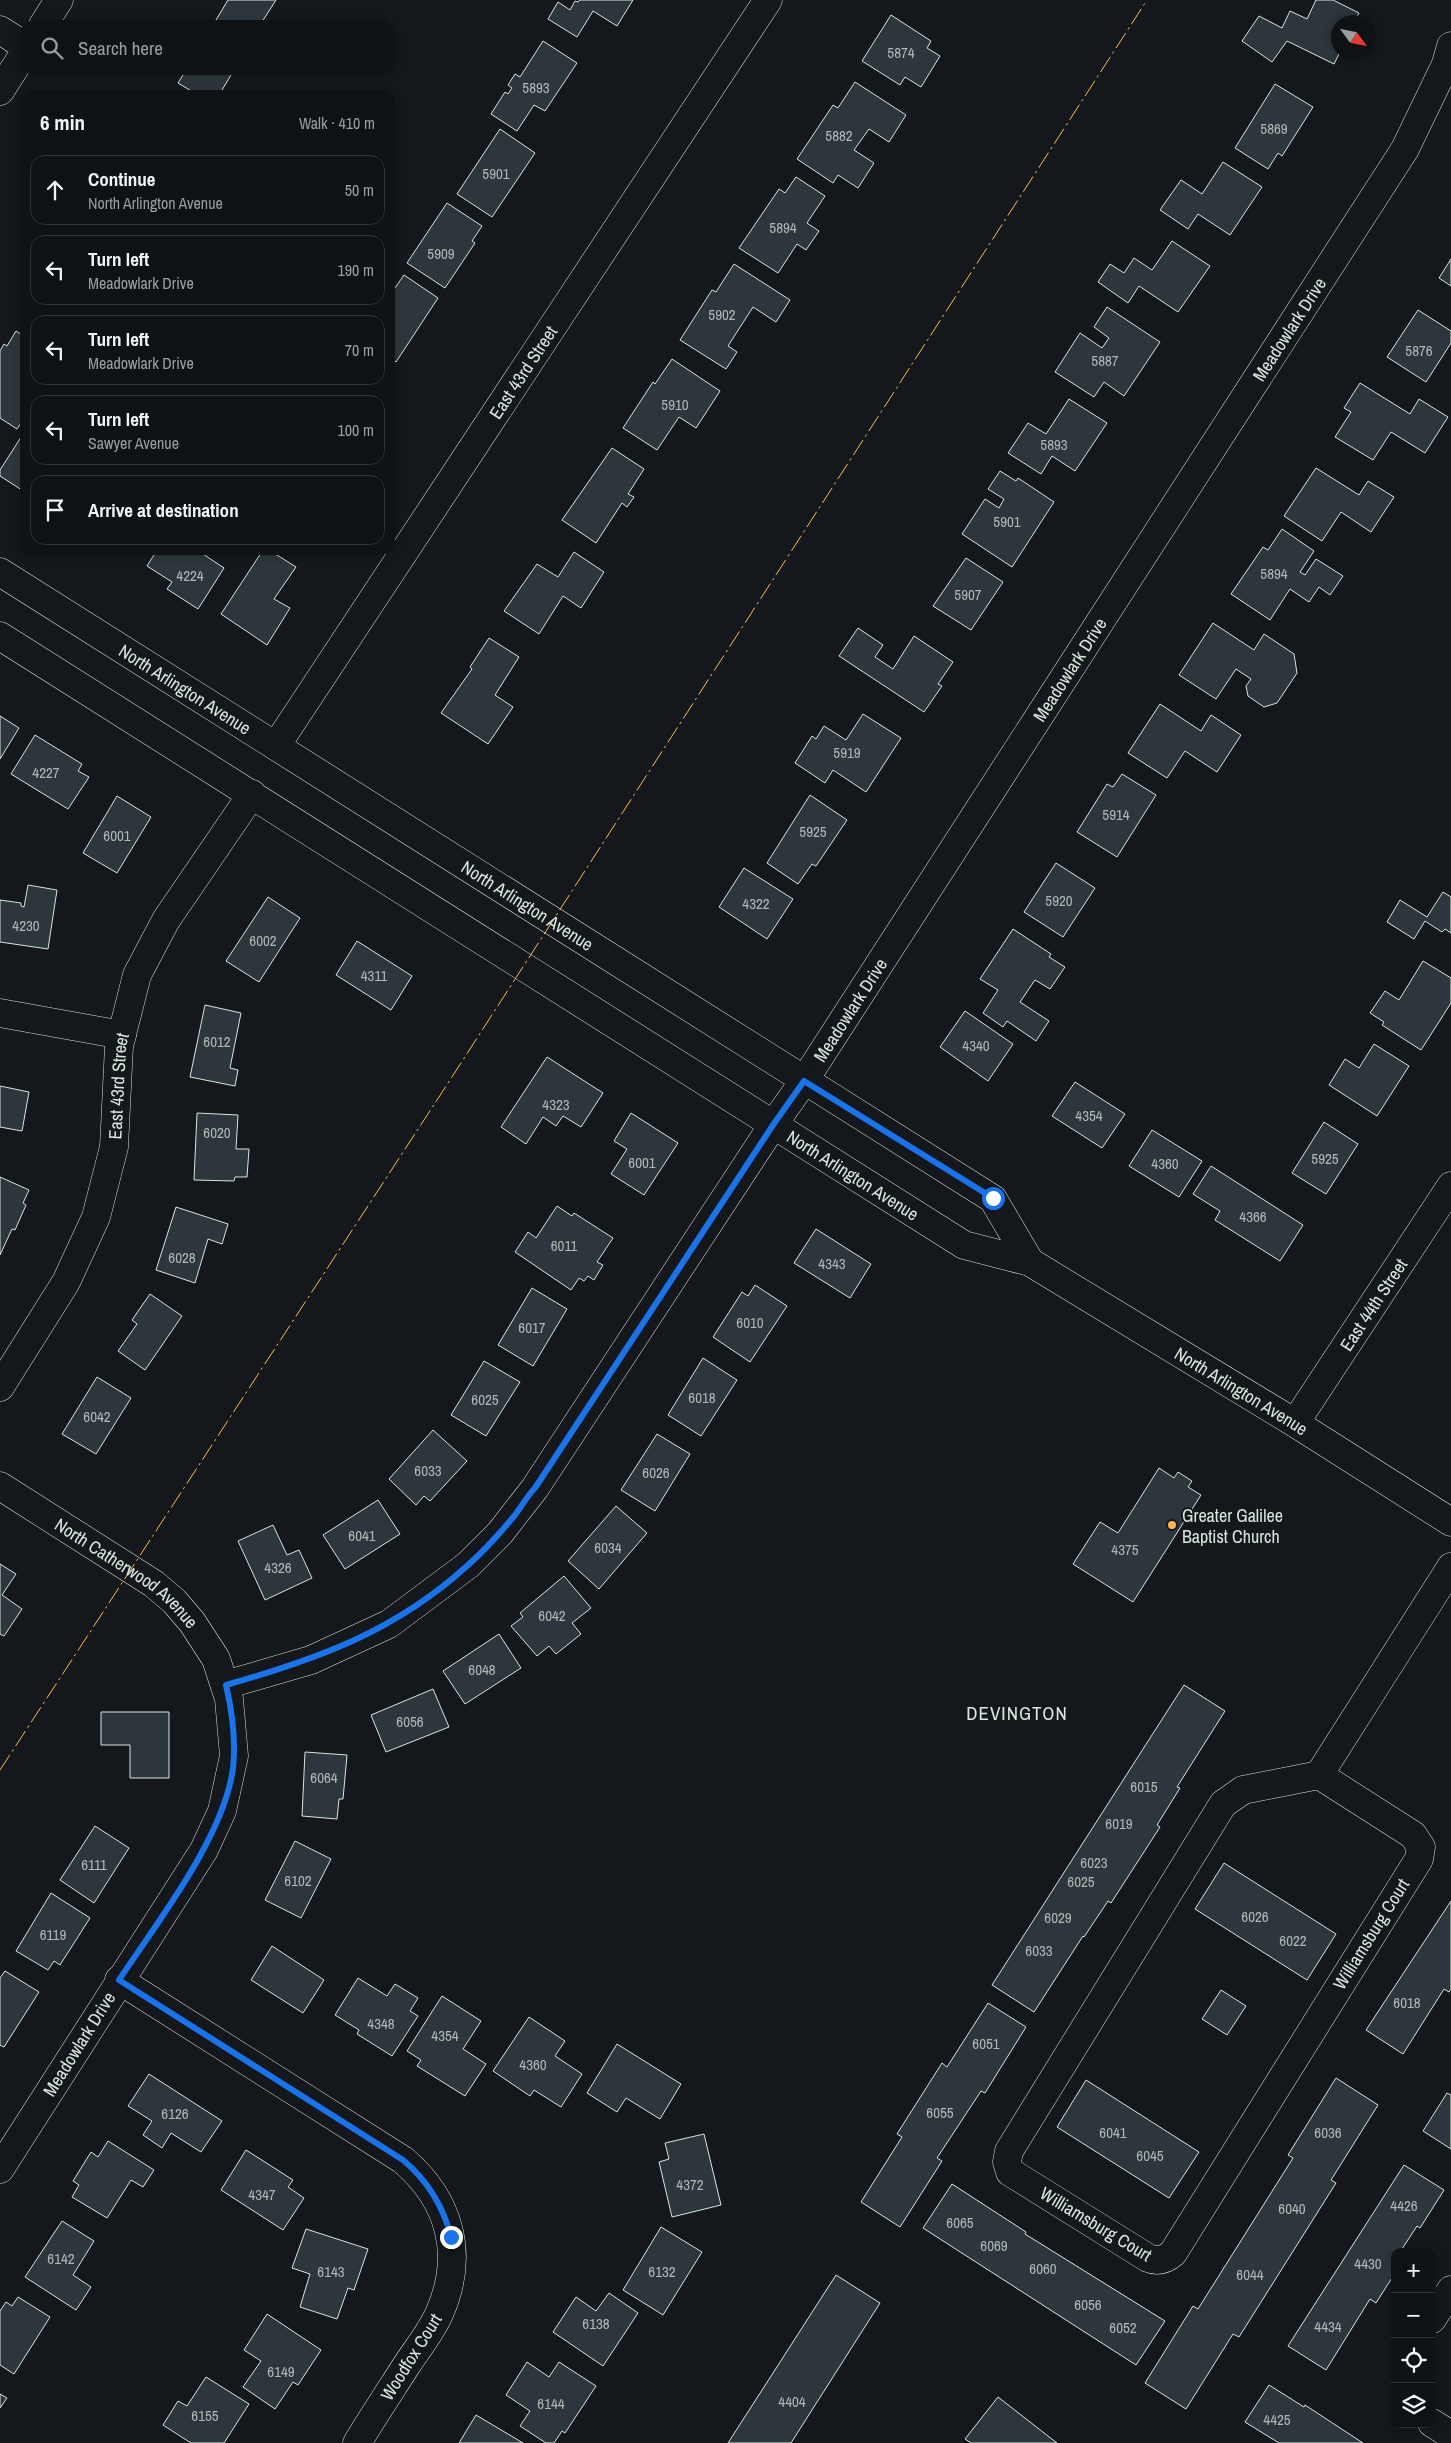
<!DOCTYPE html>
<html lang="en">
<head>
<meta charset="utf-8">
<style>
	:root { --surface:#0f1215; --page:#1d2022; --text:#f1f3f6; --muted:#9b9ea0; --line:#2f3234 }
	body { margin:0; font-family:"Archivo Narrow",sans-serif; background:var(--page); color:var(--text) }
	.controls { position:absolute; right:15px; bottom:15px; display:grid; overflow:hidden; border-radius:10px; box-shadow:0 2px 8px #0003 }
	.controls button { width:45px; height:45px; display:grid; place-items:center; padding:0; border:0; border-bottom:1px solid var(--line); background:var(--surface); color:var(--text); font:25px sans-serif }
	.compass { position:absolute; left:1331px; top:15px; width:45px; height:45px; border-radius:50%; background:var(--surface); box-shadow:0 2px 8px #0003; rotate:123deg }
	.stop { position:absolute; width:15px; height:15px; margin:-11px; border:4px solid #1a73e8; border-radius:50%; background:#fff }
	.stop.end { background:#1a73e8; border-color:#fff; box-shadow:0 1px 5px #0008 }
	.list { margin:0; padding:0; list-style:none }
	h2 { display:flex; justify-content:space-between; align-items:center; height:65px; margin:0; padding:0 20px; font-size:21px }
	h2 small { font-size:16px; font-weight:400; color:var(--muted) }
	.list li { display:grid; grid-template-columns:32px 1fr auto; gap:15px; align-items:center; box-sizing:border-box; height:70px; margin:0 10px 10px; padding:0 10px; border:1px solid var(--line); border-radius:15px }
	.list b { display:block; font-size:19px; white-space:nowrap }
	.list p { margin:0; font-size:16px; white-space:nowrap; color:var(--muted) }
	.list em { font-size:16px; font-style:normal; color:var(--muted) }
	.icon { flex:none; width:28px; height:28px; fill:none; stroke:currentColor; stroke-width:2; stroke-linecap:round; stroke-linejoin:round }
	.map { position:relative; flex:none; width:1451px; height:2443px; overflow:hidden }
	.search { position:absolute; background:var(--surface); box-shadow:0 2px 8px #0003; left:20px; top:20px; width:375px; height:55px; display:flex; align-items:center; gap:12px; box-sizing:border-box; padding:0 18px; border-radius:15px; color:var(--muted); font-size:19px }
	.panel { position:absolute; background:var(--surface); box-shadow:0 2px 8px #0003; left:20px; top:90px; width:375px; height:465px; border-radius:15px }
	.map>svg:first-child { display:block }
	.building { fill:#2c363c; stroke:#d8e6dc }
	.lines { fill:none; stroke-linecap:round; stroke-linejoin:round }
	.minor-casing { stroke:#d8e6dc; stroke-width:29 }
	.major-casing { stroke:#d8e6dc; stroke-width:29 }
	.minor { stroke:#14181c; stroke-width:28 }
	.major { stroke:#14181c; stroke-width:28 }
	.power { stroke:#ffb74d; stroke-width:1; stroke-dasharray:18 4 2.5 4; stroke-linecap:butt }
	.route { stroke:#1a73e8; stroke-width:6 }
	.poi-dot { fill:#ffb74d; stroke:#14181c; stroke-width:2 }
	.labels { text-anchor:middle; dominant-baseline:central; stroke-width:4; stroke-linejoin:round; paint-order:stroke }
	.number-label { font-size:15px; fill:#adbab4 }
	.street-label { font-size:18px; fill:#d8e6dc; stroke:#14181c }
	.poi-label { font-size:18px; fill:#d8e6dc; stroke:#14181c; text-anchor:start }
	.neighbourhood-label { font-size:19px; letter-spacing:1px; fill:#d8e6dc; stroke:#14181c }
</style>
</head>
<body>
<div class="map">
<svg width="1451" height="2443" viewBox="0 0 1451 2443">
	<rect width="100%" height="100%" fill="#14181c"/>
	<path class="building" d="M228,0H276L260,25H224L216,20Z
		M580,0H633L617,26L593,11L577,37L548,19L558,2L570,10L575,1L578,2Z
		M1316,0H1333L1359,13L1354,22H1338L1340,52L1334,64L1287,41L1272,62L1242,41L1259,16L1282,28L1290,11L1307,19Z
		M891,15L931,41L927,48L940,56L921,87L905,77L900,85L862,61Z
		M543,41L577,63L545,111L534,105L517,131L491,114L505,92L508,94L512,88L508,85L515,74L520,77Z
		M186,70H234L219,95H198L178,83Z
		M855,82L906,115L889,142L869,129L854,150L874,163L858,188L838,175L833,183L797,159L833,105L838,108Z
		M1275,84L1313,107L1282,156L1278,153L1268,169L1235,148Z
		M500,129L535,153L492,217L457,194Z
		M1223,162L1262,187L1230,235L1198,214L1188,229L1160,210L1181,180L1202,194Z
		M796,177L825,196L807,223L819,231L806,250L797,244L778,273L739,248L779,189L785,193Z
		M447,203L482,226L472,241L475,243L445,288L407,263Z
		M1172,241L1210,266L1178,312L1139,286L1128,303L1098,282L1110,264L1124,273L1134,258L1152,270Z
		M1451,259V286L1439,278Z
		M734,264L790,300L776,322L753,307L728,346L737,352L726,369L680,340L712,290L716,292Z
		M404,275L438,298L396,362L390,358V295Z
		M1107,307L1160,342L1124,396L1104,382L1094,397L1055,372L1080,333L1102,348L1109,338L1094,327Z
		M1418,310L1451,331V343L1426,382L1387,357Z
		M16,331L25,337V417L17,429L0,418V351L4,344L7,346Z
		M672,359L720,391L696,428L679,417L657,450L623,428L653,382L655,384Z
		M1360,383L1410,414L1419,399L1448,417L1425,453L1391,432L1373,460L1335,437L1351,412L1344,408Z
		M1069,399L1107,423L1075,471L1052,456L1041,474L1008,453L1028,423L1046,434Z
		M25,431V492L0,476V470Z
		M612,448L644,469L628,494L634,497L627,507L622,503L596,543L562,520Z
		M1316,468L1359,495L1368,481L1394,497L1371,532L1341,512L1322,541L1284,516Z
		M1000,471L1016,481L1018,478L1054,502L1012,567L962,534L985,499L999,508L1004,499L988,489Z
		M1282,529L1314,551L1300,572L1305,575L1316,559L1343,576L1330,595L1319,587L1309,602L1290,589L1270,620L1231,594L1263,547L1268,550Z
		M157,550H197L224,568L198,609L167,589L172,582L147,566Z
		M263,550H269L296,567L274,599L290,608L267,645L221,614Z
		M574,552L604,572L581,608L563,596L539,634L504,611L537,564L558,577Z
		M966,558L1003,582L971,630L933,606Z
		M1213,623L1254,650L1264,634L1294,654L1297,673L1277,703L1264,707L1248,696L1246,686L1251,679L1236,669L1216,699L1179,675Z
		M858,628L883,645L875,657L893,669L914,636L953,662L938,684L942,686L924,712L839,656Z
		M489,638L519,657L495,695L513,707L488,744L441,713L472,669L470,667Z
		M1160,704L1201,731L1211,715L1241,735L1217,772L1185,751L1167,778L1128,753Z
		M863,714L901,738L866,792L833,770L825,783L795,763L812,736L816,739L824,726L846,740Z
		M0,716L19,728L0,759Z
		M35,735L82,764L78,771L89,777L68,809L11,774Z
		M1122,774L1156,795L1117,857L1077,832L1107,784L1113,787Z
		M810,795L847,820L816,866L812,864L798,884L767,863Z
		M117,796L151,817L117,873L83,853Z
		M1056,863L1095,888L1063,937L1024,912Z
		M744,868L793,899L767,939L719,907Z
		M28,885L57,890L48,949L0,942V900L21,903V906L24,907Z
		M1443,892L1451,897V933L1445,929L1442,932L1425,921L1414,939L1387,922L1400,900L1427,917Z
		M268,897L300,918L259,982L226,961Z
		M1013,929L1051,954L1049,957L1065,967L1050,989L1035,980L1020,1002L1049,1021L1036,1041L1007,1021L1003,1027L983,1013L998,990L980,979Z
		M357,941L412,976L391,1010L336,975Z
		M1423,961L1451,978V1003L1421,1050L1382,1025L1384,1022L1370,1013L1385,991L1399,1000Z
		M205,1005L241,1013L230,1068L238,1070L235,1086L190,1077Z
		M965,1011L1013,1044L988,1081L940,1047Z
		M1374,1044L1409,1066L1377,1116L1329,1085L1345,1059L1359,1068Z
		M547,1057L603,1093L581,1127L563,1116L556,1126L543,1117L526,1144L501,1127Z
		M1075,1082L1125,1114L1102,1148L1052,1116Z
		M0,1086L29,1092L22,1131L0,1127Z
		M197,1113L238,1115L236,1149H249L247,1177H235L234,1181L194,1180Z
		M631,1113L678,1143L644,1195L611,1174L627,1149L614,1141Z
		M1324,1122L1358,1144L1326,1194L1292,1173Z
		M1152,1130L1202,1161L1179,1197L1129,1166Z
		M1211,1166L1303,1225L1280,1261L1215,1220L1220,1211L1193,1194Z
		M0,1177L29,1190L23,1203L26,1205L15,1230L12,1229L0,1255Z
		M557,1206L572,1216L574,1213L613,1238L597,1262L603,1265L594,1280L588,1276L584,1281L579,1278L571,1290L515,1252L528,1232L536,1238Z
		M176,1207L228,1224L222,1244L208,1239L195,1283L156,1270Z
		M816,1229L871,1264L850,1298L794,1263Z
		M755,1285L787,1306L750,1362L713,1337L742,1292L748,1296Z
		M532,1288L567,1309L533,1366L498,1345Z
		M150,1294L182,1316L145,1370L118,1351L137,1324L132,1320Z
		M703,1358L737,1380L701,1436L668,1415Z
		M484,1361L520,1382L486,1436L451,1415Z
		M97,1377L131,1398L96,1454L62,1434Z
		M433,1430L467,1461L430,1501L424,1496L416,1505L389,1479Z
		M657,1434L690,1454L655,1511L621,1490Z
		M1159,1468L1174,1478L1178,1472L1192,1481L1188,1487L1201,1495L1133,1602L1073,1564L1100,1522L1118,1533Z
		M378,1500L400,1534L345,1569L323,1535Z
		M616,1506L647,1533L599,1589L568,1561Z
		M273,1525L287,1555L299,1550L312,1578L265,1600L238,1541Z
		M0,1564L16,1574L2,1595L22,1609L4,1636L0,1634Z
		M564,1576L591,1608L572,1623L581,1634L556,1654L549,1646L537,1656L511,1626L523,1617L520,1613Z
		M499,1634L521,1668L465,1704L443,1671Z
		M1184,1685L1225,1711L1177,1787L1180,1788L1157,1825L1160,1827L1111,1903L1108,1901L1084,1937L1083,1936L1034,2012L992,1985Z
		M433,1689L449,1727L386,1752L371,1715Z
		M101,1712H169V1778H130V1745H101Z
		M305,1752L347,1755L343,1799H339L337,1819L302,1816Z
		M95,1826L129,1848L94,1903L60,1880Z
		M295,1841L331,1859L301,1918L265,1900Z
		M1224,1863L1336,1934L1307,1980L1195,1909Z
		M51,1893L90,1918L60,1965L54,1961L48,1970L16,1951Z
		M1451,1901V1989L1449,1992L1444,1989L1403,2054L1366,2030Z
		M272,1946L324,1980L303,2013L251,1980Z
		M5,1971L39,1992L4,2047L0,2045V1978Z
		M358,1978L387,1996L395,1984L418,1998L410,2011L418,2016L392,2056L357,2034L359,2030L335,2015Z
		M1221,1990L1246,2006L1227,2035L1202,2019Z
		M442,1996L481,2021L463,2049L486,2064L465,2096L417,2066L421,2060L407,2051Z
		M988,2003L1026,2027L985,2093L981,2091L937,2158L942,2161L900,2227L861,2202L902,2137L897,2134L942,2063L947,2067Z
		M529,2017L565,2041L555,2056L582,2074L561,2107L534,2090L530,2096L493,2071Z
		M617,2044L681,2084L660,2119L626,2098L617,2112L587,2093Z
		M149,2074L222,2121L201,2152L171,2133L162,2148L143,2135L152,2121L128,2106Z
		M1336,2078L1378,2105L1331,2180L1336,2183L1239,2337L1233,2334L1186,2409L1145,2383L1193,2306L1198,2309L1293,2158L1288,2155Z
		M1086,2080L1199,2152L1169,2198L1057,2127Z
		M1447,2093L1451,2095V2149L1423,2131Z
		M704,2134L721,2205L672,2217L659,2162L669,2159L665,2143Z
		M108,2141L154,2170L143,2187L131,2180L107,2218L72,2197L79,2185L73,2181L91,2152L98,2157Z
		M246,2150L293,2180L288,2187L304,2198L283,2230L221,2190Z
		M1404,2165L1444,2190L1420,2228L1417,2226L1400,2252H1395V2273L1376,2303L1370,2299L1326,2370L1288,2346Z
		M952,2184L1026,2232L1025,2234L1165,2321L1136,2365L923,2228Z
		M62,2221L94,2241L73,2275L91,2287L76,2310L25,2277Z
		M661,2227L702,2252L663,2315L623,2290Z
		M306,2229L368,2249L354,2290L348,2288L337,2319L300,2307L310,2274L292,2268Z
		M836,2275L880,2303L791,2443H728Z
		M609,2293L638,2313L603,2366L553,2332L576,2297L596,2311Z
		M18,2297L50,2317L14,2374L0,2365V2311L6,2302L12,2306Z
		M267,2314L321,2350L298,2385L293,2382L275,2409L243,2387L261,2361L244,2350Z
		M527,2362L549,2377L559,2362L596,2386L565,2433L562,2431L554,2443H546L520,2426L530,2411L506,2395Z
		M206,2377L249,2404L224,2443H191L163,2425L178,2401L187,2406Z
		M1269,2385L1304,2407L1305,2405L1363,2443H1279L1245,2422Z
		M0,2394L7,2398L0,2408Z
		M998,2397L1057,2443H971L965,2439Z
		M476,2415L523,2443H459Z"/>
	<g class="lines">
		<defs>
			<g id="minor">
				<path d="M43,25L59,0"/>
				<path d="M0,30L25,46"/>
				<path d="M0,91L25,52"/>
				<path id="s1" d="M276,746L768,0"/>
				<path d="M0,1013L122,1035"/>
				<path id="s2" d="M0,1387L66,1282L96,1217L114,1147L119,1046L137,975L166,920L252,794"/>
				<path id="s3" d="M1295,1423L1451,1186"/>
				<path id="s4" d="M0,1486L154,1584L174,1601L192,1622L216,1659L229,1699L234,1756L222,1811L204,1850L0,2169"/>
				<path id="s5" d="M225,1685L311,1660L389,1624L468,1565L500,1533L535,1488L773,1125L804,1081L1405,149L1446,64L1451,46"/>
				<path d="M1319,1775L1413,1835L1421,1847L1419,1859L1173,2253C1165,2260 1158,2262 1148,2258L1010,2172L1007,2162L1009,2151L1223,1804L1243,1790Z"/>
				<path d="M1319,1775L1451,1567"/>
				<path d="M119,1980L403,2160C451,2201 465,2256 439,2314C431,2332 417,2349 406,2366C390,2391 373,2417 357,2443"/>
				<path d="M1432,2319L1451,2290"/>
				<path d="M1432,2423L1451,2435"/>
			</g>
			<g id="major">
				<path id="s6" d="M0,572L993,1199L1030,1262"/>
				<path id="s7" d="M0,636L964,1245L1030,1262L1295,1423L1451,1522"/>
			</g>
		</defs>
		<use href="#minor" class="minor-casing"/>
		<use href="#major" class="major-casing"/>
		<use href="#minor" class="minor"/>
		<use href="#major" class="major"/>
		<path class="power" d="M0,1770L439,1097L1147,0"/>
	</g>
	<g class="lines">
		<path class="route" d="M451,2237C443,2205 428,2181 403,2160L119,1980C158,1921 224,1837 233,1768C236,1741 232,1711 226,1685C318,1659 396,1631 468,1565C485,1550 501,1532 515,1515C522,1506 527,1496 535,1488L773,1125L804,1081L993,1198"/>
	</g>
	<circle class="poi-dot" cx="1172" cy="1525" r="5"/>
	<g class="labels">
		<g class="number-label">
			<text x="901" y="52">5874</text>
			<text x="536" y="87">5893</text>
			<text x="1274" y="128">5869</text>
			<text x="839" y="135">5882</text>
			<text x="496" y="173">5901</text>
			<text x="783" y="227">5894</text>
			<text x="441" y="253">5909</text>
			<text x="722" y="314">5902</text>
			<text x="1419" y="350">5876</text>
			<text x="1105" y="360">5887</text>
			<text x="675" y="404">5910</text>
			<text x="1054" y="444">5893</text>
			<text x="1007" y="521">5901</text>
			<text x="1274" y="573">5894</text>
			<text x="190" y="575">4224</text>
			<text x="968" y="594">5907</text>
			<text x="847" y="752">5919</text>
			<text x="46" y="772">4227</text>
			<text x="1116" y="814">5914</text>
			<text x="813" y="831">5925</text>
			<text x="117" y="835">6001</text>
			<text x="1059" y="900">5920</text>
			<text x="756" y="903">4322</text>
			<text x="26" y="925">4230</text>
			<text x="263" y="940">6002</text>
			<text x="374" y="975">4311</text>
			<text x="217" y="1041">6012</text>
			<text x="976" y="1045">4340</text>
			<text x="556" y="1104">4323</text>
			<text x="1089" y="1115">4354</text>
			<text x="217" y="1132">6020</text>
			<text x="1325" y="1158">5925</text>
			<text x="642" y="1162">6001</text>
			<text x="1165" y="1163">4360</text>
			<text x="1253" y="1216">4366</text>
			<text x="564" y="1245">6011</text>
			<text x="182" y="1257">6028</text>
			<text x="832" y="1263">4343</text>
			<text x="750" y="1322">6010</text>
			<text x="532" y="1327">6017</text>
			<text x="702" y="1397">6018</text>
			<text x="485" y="1399">6025</text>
			<text x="97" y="1416">6042</text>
			<text x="428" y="1470">6033</text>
			<text x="656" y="1472">6026</text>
			<text x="362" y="1535">6041</text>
			<text x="608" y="1547">6034</text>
			<text x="1125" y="1549">4375</text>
			<text x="278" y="1567">4326</text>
			<text x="552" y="1615">6042</text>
			<text x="482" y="1669">6048</text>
			<text x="410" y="1721">6056</text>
			<text x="324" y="1777">6064</text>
			<text x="1144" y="1786">6015</text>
			<text x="1119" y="1823">6019</text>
			<text x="1094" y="1862">6023</text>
			<text x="94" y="1864">6111</text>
			<text x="298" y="1880">6102</text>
			<text x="1081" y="1881">6025</text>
			<text x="1255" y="1916">6026</text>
			<text x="1058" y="1917">6029</text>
			<text x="53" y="1934">6119</text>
			<text x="1293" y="1940">6022</text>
			<text x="1039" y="1950">6033</text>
			<text x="1407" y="2002">6018</text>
			<text x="381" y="2023">4348</text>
			<text x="445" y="2035">4354</text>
			<text x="986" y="2043">6051</text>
			<text x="533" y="2064">4360</text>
			<text x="940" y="2112">6055</text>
			<text x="175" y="2113">6126</text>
			<text x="1113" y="2132">6041</text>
			<text x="1328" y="2132">6036</text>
			<text x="1150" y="2155">6045</text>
			<text x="690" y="2184">4372</text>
			<text x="262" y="2194">4347</text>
			<text x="1404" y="2205">4426</text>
			<text x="1292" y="2208">6040</text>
			<text x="960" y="2222">6065</text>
			<text x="994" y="2245">6069</text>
			<text x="61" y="2258">6142</text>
			<text x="1368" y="2263">4430</text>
			<text x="1043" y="2268">6060</text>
			<text x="331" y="2271">6143</text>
			<text x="662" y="2271">6132</text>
			<text x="1250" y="2274">6044</text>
			<text x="1088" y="2304">6056</text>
			<text x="596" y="2323">6138</text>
			<text x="1328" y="2326">4434</text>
			<text x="1123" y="2327">6052</text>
			<text x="281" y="2371">6149</text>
			<text x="792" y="2401">4404</text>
			<text x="551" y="2403">6144</text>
			<text x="205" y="2415">6155</text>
			<text x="1277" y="2419">4425</text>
		</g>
		<g class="street-label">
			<text stroke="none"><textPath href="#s5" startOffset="1759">Meadowlark Drive</textPath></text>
			<text stroke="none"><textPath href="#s1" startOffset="448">East 43rd Street</textPath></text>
			<text stroke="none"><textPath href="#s5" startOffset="1354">Meadowlark Drive</textPath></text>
			<text stroke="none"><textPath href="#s6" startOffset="219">North Arlington Avenue</textPath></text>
			<text stroke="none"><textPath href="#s6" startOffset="624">North Arlington Avenue</textPath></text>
			<text stroke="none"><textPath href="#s5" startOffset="949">Meadowlark Drive</textPath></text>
			<text stroke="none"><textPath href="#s2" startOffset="329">East 43rd Street</textPath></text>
			<text stroke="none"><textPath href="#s7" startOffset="1009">North Arlington Avenue</textPath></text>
			<text stroke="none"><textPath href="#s3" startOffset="142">East 44th Street</textPath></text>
			<text stroke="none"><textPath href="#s7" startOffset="1456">North Arlington Avenue</textPath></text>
			<text stroke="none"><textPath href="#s4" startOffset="154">North Catherwood Avenue</textPath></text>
			<text transform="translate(1371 1934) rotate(-58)">Williamsburg Court</text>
			<text transform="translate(79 2044) rotate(-58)">Meadowlark Drive</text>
			<text transform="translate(1096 2224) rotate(31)">Williamsburg Court</text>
			<text transform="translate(411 2357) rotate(-58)">Woodfox Court</text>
		</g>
		<g class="poi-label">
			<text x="1182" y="1515">Greater Galilee<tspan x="1182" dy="21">Baptist Church</tspan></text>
		</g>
		<g class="neighbourhood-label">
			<text x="1017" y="1713">DEVINGTON</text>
		</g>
	</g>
</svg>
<div class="controls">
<button>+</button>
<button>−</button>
<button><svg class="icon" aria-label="locate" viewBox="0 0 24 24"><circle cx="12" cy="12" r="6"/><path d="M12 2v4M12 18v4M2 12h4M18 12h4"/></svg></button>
<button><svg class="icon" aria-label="layers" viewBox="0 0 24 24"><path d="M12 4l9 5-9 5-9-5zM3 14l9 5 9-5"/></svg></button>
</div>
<svg class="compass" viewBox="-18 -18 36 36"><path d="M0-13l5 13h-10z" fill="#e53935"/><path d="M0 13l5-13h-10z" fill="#9b9ea0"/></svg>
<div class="stop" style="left:993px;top:1198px"></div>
<div class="stop end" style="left:451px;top:2237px"></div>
<div class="search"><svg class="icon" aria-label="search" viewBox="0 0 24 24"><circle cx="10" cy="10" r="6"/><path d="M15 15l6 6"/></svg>Search here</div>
<section class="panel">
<h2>6 min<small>Walk · 410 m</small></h2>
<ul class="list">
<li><svg class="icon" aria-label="ahead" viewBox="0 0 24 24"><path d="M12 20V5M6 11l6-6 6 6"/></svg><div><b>Continue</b><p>North Arlington Avenue</p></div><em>50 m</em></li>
<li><svg class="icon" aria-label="left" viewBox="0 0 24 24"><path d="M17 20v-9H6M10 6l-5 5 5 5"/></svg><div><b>Turn left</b><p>Meadowlark Drive</p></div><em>190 m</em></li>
<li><svg class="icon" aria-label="left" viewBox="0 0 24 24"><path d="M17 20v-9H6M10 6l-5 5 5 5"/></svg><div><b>Turn left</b><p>Meadowlark Drive</p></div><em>70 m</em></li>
<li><svg class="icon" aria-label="left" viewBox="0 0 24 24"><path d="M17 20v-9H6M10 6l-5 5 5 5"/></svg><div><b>Turn left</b><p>Sawyer Avenue</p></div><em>100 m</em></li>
<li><svg class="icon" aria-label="arrive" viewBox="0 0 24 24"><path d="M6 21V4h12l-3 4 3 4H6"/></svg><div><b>Arrive at destination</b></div></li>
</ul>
</section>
</div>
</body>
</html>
